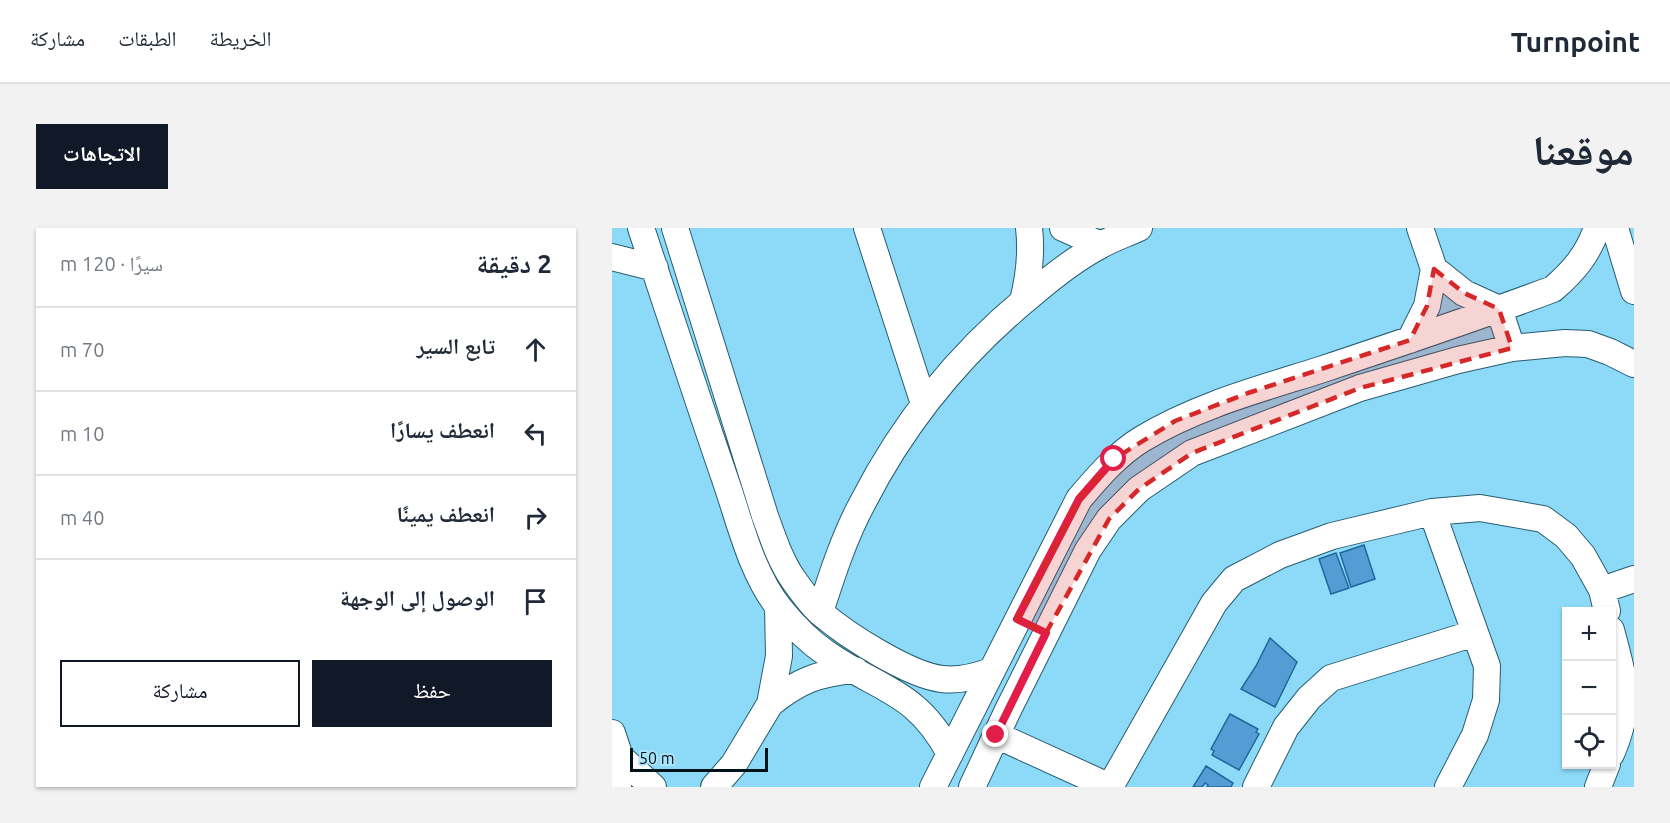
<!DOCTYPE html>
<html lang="ar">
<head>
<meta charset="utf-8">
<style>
	:root { --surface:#fff; --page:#f2f2f3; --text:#1f2937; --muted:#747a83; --line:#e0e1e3; --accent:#111827 }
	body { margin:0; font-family:Ubuntu,"Noto Naskh Arabic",sans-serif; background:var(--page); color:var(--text); direction:rtl }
	.controls { position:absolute; right:18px; bottom:18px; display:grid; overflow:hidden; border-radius:0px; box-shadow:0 2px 4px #0004 }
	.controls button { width:54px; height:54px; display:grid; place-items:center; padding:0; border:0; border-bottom:2px solid var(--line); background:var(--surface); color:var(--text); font:30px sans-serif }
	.scale { position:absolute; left:18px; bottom:15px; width:138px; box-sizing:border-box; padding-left:6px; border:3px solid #001219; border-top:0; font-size:16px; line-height:21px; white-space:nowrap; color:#001219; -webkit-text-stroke:4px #ace4fb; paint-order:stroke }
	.stop { position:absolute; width:18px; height:18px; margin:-14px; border:4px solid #e11d48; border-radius:50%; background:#fff }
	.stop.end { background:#e11d48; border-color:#fff; box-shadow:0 2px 6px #0008 }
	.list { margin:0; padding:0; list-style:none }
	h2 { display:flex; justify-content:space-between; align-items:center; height:78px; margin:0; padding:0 24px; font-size:26px }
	h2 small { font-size:20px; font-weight:400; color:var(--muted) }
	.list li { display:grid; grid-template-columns:39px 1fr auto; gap:18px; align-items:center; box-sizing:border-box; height:84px; padding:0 24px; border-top:2px solid var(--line) }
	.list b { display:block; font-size:22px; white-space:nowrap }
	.list em { font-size:20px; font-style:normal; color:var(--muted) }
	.actions { display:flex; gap:12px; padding:18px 24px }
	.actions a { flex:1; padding:14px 0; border:2px solid var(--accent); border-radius:0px; text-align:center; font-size:21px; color:var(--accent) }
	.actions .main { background:var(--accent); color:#fff }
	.icon { flex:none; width:33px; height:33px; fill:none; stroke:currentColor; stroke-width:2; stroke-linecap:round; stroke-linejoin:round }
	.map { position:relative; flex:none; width:1022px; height:559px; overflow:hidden; direction:ltr; border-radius:0px }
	header { display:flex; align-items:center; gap:36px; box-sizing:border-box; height:84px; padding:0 30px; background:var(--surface); border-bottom:2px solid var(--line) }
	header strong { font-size:28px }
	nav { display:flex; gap:33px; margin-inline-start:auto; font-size:21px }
	.intro { display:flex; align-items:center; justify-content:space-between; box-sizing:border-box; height:144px; padding:0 36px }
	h1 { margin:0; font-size:42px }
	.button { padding:15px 27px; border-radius:0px; background:var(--accent); color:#fff; font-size:21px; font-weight:700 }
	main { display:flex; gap:36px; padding:0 36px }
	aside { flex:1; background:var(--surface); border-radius:0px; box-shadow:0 2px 4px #0004 }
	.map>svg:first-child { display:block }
	.building { fill:#569cd4; stroke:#1d679c; stroke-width:1.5 }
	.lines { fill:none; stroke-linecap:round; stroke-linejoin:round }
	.minor-casing { stroke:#265d70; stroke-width:28 }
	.minor { stroke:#fff; stroke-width:26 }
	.route { stroke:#e11d48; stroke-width:8 }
	.marked { fill:#d62828; fill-opacity:0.2; stroke:#d62828; stroke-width:4.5; stroke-dasharray:12 8; stroke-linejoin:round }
</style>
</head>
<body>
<header>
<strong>Turnpoint</strong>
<nav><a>الخريطة</a><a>الطبقات</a><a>مشاركة</a></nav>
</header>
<div class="intro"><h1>موقعنا</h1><a class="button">الاتجاهات</a></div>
<main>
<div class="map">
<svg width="1022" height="559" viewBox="0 0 1022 559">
	<rect width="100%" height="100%" fill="#8cdaf8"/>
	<path class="building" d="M752,317L763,351L739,359L728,325Z
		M724,325L737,360L719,366L707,331Z
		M658,410L685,434L663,479L629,461L644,438Z
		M618,486L646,501L644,504L647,506L627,542L600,527L602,523L599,521Z
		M594,538L621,555L619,559H595L596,557L593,555L590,559H581Z"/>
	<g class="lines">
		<defs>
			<path id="minor" d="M29,0C57,84 84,167 113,251C128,294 139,345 168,381C181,397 196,413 214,425C266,462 305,462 338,526
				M63,0L153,288C161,310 168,332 181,351C189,362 199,377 210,386C236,408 297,447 330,451C347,453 363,449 379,443
				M255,0L312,176
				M451,0L489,17
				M1003,0L1022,63
				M0,29L43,40
				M822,41L852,65L887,81L900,120
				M411,73C417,49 420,25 417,0
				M798,112L815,78L822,41L808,0
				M820,284L875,438L874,472L863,507L836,559
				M990,362L1022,351
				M208,384C220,347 232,309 251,274C292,194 349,124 419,67C441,48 464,30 489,17C501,10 514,6 527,0
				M999,402C1012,452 1021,476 999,526
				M158,476C186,453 206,445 243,442
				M0,505L8,529L6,559
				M384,507L498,559
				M8,529L41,559
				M102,559L122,536L158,476L167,428L166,379
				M321,559L467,271C486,249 504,227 530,211C584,178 648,161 708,142C786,116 864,90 941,61C962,43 976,26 985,0
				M360,559L396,482L476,322L497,291L527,261L580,225L748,160L846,132L900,120L953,115L976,116L998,124L1022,136
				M498,559L602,375L622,351L668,327L720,308L820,284L868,280L931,291L954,308L971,328L990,362L995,383
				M644,559L674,499L697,470L719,450L863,405
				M986,559L995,536"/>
		</defs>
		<use href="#minor" class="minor-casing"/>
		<use href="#minor" class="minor"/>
	</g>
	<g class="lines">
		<path class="route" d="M384,507L434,405L405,391L467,271L502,231"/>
	</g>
	<path class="marked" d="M822,41L852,65L887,81L900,120L748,160L580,225L527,261L497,291L434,405L405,391L467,271L502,231L563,193L636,165L798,112L815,78Z"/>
</svg>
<div class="controls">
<button>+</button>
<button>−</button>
<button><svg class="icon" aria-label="locate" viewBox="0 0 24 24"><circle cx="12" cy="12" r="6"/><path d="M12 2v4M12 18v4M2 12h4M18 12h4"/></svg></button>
</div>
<div class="scale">50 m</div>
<div class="stop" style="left:502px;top:231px"></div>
<div class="stop end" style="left:384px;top:507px"></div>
</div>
<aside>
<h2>2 دقيقة<small>سيرًا · 120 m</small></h2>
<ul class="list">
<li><svg class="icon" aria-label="ahead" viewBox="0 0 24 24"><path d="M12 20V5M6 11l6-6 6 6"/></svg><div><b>تابع السير</b></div><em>70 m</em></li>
<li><svg class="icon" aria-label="left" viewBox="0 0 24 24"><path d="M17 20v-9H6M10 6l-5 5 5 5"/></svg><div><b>انعطف يسارًا</b></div><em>10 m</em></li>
<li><svg class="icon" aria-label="right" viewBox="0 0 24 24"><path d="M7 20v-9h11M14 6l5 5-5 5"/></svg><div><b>انعطف يمينًا</b></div><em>40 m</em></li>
<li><svg class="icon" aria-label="arrive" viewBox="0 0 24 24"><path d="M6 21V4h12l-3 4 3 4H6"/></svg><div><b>الوصول إلى الوجهة</b></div></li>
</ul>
<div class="actions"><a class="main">حفظ</a><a>مشاركة</a></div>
</aside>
</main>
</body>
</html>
